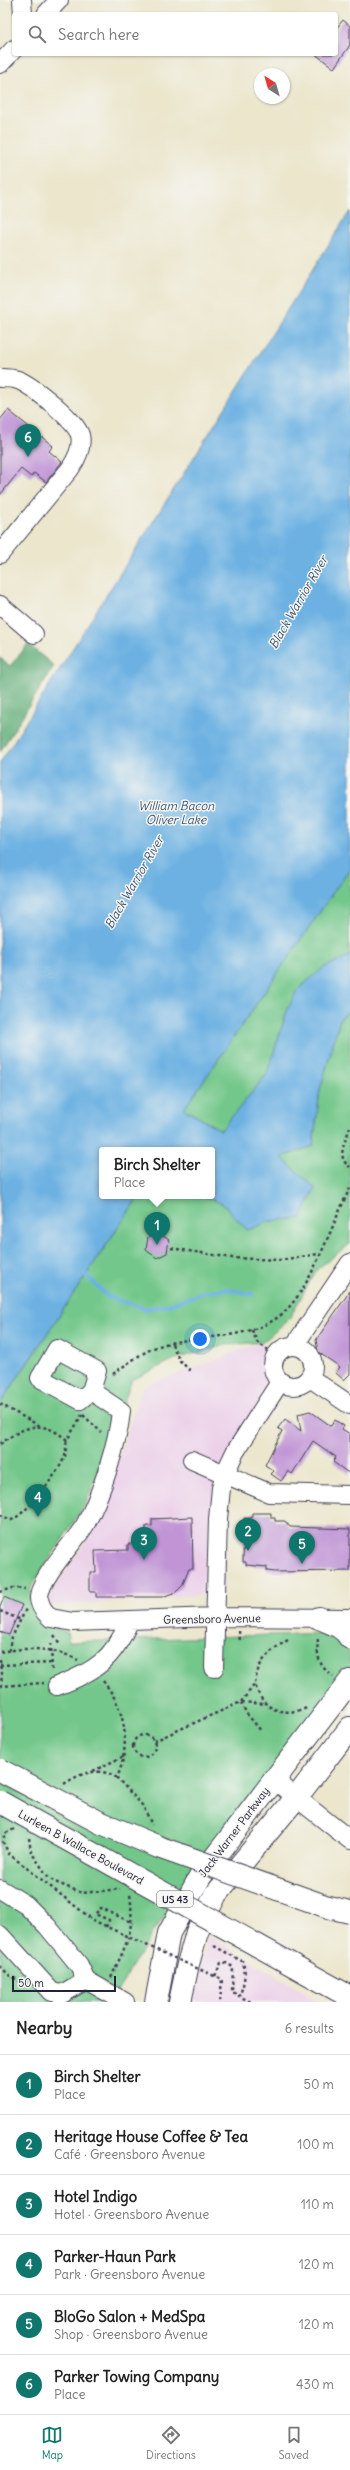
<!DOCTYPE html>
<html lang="en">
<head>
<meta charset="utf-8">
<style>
	:root { --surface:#fff; --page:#f2f2f2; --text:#222; --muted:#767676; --line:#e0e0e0; --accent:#0f766e }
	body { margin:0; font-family:Delius,sans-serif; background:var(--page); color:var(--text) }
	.compass { position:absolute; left:254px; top:68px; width:36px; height:36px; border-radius:50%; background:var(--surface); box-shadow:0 1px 3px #0004; rotate:323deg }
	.scale { position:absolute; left:12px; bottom:10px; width:104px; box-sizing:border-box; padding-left:4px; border:2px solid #22223b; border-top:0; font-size:11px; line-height:14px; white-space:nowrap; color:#22223b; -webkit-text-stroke:3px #f6f6f2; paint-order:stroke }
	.you { position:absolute; left:200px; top:1339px; width:14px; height:14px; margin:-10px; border:3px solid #fff; border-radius:50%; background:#1a73e8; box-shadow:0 0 0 6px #1a73e833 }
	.badge { display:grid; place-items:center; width:26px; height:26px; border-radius:50%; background:var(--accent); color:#fff; font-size:13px; font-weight:700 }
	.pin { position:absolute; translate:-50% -33px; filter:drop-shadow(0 1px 2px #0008) }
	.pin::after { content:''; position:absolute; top:21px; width:14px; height:12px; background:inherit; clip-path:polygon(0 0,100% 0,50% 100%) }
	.popup { position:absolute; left:99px; top:1147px; width:116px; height:52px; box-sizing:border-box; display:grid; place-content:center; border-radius:4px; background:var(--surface); filter:drop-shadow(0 1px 3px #0005); font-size:13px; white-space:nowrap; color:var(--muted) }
	.popup b { font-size:15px; color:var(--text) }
	.popup::after { content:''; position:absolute; left:50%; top:100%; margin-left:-8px; border:8px solid transparent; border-top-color:var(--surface) }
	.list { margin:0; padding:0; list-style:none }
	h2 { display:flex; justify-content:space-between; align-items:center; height:52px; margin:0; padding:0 16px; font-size:17px }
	h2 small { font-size:13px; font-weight:400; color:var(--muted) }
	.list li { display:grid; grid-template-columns:26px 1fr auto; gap:12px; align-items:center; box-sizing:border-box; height:60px; padding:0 16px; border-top:1px solid var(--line) }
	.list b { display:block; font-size:15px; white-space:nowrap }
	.list p { margin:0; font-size:13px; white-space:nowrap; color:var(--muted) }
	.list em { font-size:13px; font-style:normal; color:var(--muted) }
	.icon { flex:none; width:22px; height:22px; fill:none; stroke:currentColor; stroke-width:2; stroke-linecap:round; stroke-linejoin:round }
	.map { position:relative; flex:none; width:350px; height:2002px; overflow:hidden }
	.search { position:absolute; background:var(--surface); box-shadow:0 1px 3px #0004; left:12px; right:12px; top:12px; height:44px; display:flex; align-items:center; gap:10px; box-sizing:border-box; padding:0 14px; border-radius:4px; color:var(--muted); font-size:15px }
	.sheet { height:412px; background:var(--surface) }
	nav { display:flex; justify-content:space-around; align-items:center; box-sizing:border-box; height:56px; border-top:1px solid var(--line); background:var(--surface); font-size:11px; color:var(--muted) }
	nav a { display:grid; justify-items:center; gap:2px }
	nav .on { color:var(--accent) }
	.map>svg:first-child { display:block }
	.built { fill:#ecd1e9 }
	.green { fill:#73c78a; stroke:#4a7462 }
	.forest { fill:#5eac76; stroke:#406758 }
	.water { fill:#6cb1e2; stroke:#476a8e }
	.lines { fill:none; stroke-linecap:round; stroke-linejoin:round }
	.stream { stroke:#6cb1e2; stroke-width:4 }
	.building { fill:#c094d5 }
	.minor-casing { stroke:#403f51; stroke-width:20 }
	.major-casing { stroke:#403f51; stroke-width:24 }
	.path { stroke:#403f51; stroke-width:2.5; stroke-dasharray:3 3; stroke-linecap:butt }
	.minor { stroke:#fff; stroke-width:18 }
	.major { stroke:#fff; stroke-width:22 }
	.highway-bridge-casing { stroke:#403f51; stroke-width:24; stroke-linecap:butt }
	.path-bridge { stroke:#403f51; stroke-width:2.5; stroke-dasharray:3 3; stroke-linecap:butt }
	.highway-bridge { stroke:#fff; stroke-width:22 }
	.labels { text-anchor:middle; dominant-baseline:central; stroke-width:3; stroke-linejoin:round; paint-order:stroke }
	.shield { fill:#f6f6f2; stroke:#626272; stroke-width:1 }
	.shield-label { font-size:10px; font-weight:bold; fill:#22223b }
	.street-label { font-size:11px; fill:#22223b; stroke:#f6f6f2 }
	.water-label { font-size:12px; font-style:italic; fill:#3c5475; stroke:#f6f6f2 }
</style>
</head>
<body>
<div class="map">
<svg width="350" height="2002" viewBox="0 0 350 2002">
	<rect width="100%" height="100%" fill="#f6f6f2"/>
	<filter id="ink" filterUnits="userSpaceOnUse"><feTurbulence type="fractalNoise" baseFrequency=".025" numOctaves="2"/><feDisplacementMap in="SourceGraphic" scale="8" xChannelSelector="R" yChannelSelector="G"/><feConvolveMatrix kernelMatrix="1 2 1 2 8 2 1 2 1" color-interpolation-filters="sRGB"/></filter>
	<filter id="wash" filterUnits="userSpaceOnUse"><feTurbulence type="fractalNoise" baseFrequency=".012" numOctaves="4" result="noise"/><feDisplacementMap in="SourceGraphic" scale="16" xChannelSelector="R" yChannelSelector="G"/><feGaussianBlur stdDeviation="0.9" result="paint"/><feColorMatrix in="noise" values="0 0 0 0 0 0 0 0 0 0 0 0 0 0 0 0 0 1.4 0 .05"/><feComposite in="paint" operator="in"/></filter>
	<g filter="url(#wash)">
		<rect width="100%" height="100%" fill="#ebe6cc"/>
		<path class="built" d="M263,1342L270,1390L229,1487L223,1593L42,1607L97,1525L142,1387Z
			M209,1936L320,2002H192L194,1985Z"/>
		<path class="green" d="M350,868L349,956L323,968L287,1011L267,1074L221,1130L184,1109Z
			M350,1010V1244L317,1269L289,1319L263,1342L226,1345L175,1359L132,1380L86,1503L31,1587C30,1613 42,1626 67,1632L69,1642L328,1633C350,1645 350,1645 350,1671L185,1887L150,1937L111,2002H0V1404L139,1196H203L223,1204L247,1230L271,1221L301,1218L315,1188L281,1157L313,1146L320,1090L340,1019Z"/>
		<path class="forest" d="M28,644L54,666L0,752V658L10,666Z"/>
		<path class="water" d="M350,211V868L184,1109L221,1130L267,1074L287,1011L297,990L323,968L349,956L350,953V1010L340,1019L320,1090L313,1146L281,1157L315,1188L301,1218L271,1221L247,1230L223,1204L203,1196H212V1150H102V1196H139L0,1404V763Z"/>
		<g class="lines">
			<path class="stream" d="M86,1275L108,1297L146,1309L168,1305L205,1292L226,1289L252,1294"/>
		</g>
		<g id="blocks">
			<path class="building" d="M343,20L350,26V45L334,68L315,54H336V29Z
				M8,410L53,446L49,451L62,462L46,482L34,473L31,477L21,469L0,495V420Z
				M159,1233L169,1240L167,1253L157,1258L146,1250L148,1237Z
				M350,1291V1374L344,1380L336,1373L340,1367L318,1352L316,1340Z
				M310,1411L331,1426L335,1420L344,1426L342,1429L350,1434V1474L333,1462L336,1457L313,1441L292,1474L288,1471L281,1481L271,1474L274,1471L265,1465L282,1431L278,1428L285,1419L301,1431L298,1414Z
				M252,1513H271V1518H275V1521H285L290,1527L350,1529V1571L275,1572L267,1571V1567L246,1565V1562H243L244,1518H252Z
				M192,1517L193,1569H189L182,1586L176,1592L162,1597H96V1592H90V1572H96L95,1551L128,1550V1544H146V1526H152V1519Z
				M4,1597L22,1605L9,1635L0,1632V1607Z"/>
		</g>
	</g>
	<g filter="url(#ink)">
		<use href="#blocks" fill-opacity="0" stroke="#403f51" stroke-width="1"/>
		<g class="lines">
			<defs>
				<path id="minor" d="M22,0L23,14
					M46,14L59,0
					M0,64L14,49
					M0,378C7,378 12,378 18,380C33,386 75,420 80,435C83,447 76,460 70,469L0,554
					M0,605L34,634
					M273 1366a20 20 0 1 1 40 0a20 20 0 1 1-40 0Z
					M294,1346L350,1263
					M57,1349L97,1371L91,1391L80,1400L40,1378Z
					M310,1378L350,1405
					M91,1391L121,1411C118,1443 101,1496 85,1525C74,1543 40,1577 39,1597C39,1605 45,1613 51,1618L73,1622L215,1617L350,1618
					M192,1460L269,1493L350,1495
					M214,1668L218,1519L221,1488L225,1473L235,1452L280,1382
					M57,1686C95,1672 113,1659 129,1622
					M274,1780L350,1840
					M0,1889L26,1905L47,1926L79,1965L86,1980L125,2002
					M0,1935L52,1992L62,1994L86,1980"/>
				<path id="major" d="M319,1618C331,1623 343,1626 350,1638
					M156,2002L169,1933L200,1877L350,1681
					M180,2002L188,1964L197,1932L216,1894L296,1798L350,1728"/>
			</defs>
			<use href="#minor" class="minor-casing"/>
			<use href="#major" class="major-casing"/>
			<path class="path" d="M350,1127C346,1141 335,1157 350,1167
				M171,1248L232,1258L280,1260L319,1254
				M252,1330L257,1342L268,1350
				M172,1344L180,1361L192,1372
				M113,1374C127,1364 142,1352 159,1346C202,1332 257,1344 290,1306C314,1279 333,1222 350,1188
				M0,1404L40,1426
				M83,1415L101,1432
				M0,1444C25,1426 41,1418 67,1440L82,1415
				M0,1515L11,1520C27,1514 59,1472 65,1456C66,1451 66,1445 67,1440
				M0,1592L13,1588L25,1589
				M0,1611L21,1620
				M239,1631L240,1641
				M54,1635L60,1644
				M318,1639C316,1655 319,1667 333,1676
				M288,1640C269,1651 257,1662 255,1684C262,1710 282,1717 307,1708
				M51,1643L52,1671
				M9,1651L11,1639L26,1609
				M0,1652C27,1647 54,1647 78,1660
				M0,1660L2,1686L44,1683
				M0,1665L52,1663
				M103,1681C126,1709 131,1744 117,1778L143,1806L152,1825
				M241,1702L255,1684
				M241,1703L247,1714L262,1732
				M133 1746a11 11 0 1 1 22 0a11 11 0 1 1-22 0Z
				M154,1741L241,1702L264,1704
				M93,1771L124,1756
				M64,1784C80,1773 100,1766 117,1778
				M14,1829L6,1833L3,1842L9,1854L93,1920L124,1935
				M29,1838L31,1852L49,1878L55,1882L82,1893L120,1889
				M106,1927L109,1920L95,1914L101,1908L133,1923
				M214,1946L242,1961C247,1971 244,1986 239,1996L251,2002
				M0,1966L10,1976L20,1981
				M212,1975L222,1979L220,2002
				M215,1976L221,1963L224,1962L233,1967L232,1992L239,1996
				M111,1978C126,1943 135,1935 130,1894"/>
			<use href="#minor" class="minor"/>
			<use href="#major" class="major"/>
			<defs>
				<path id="highway-bridge" d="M0,1770L99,1822L161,1848L328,1907L350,1912
					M0,1802L350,1997"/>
			</defs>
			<use href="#highway-bridge" class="highway-bridge-casing"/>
			<path class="path-bridge" d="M124,1935L212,1975"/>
			<use href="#highway-bridge" class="highway-bridge"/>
		</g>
	</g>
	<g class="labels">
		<rect class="shield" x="157" y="1891" width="36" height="16" rx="3"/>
		<g class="shield-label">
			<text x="175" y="1899">US 43</text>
		</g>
		<g class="street-label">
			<text transform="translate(212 1619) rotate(-1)">Greensboro Avenue</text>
			<text transform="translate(234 1832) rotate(-53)">Jack Warner Parkway</text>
			<text transform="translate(81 1847) rotate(29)">Lurleen B Wallace Boulevard</text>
		</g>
		<g class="water-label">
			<text transform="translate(298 602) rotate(-60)">Black Warrior River</text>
			<text x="176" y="805">William Bacon<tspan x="176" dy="14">Oliver Lake</tspan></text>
			<text transform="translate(134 882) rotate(-60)">Black Warrior River</text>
		</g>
	</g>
</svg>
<svg class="compass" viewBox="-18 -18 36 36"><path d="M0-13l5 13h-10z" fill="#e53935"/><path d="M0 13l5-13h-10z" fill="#767676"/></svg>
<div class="scale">50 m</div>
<div class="you"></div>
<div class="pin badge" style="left:157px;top:1245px">1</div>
<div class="popup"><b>Birch Shelter</b>Place</div>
<div class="pin badge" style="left:248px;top:1551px">2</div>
<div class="pin badge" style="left:144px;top:1560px">3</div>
<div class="pin badge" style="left:38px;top:1517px">4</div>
<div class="pin badge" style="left:302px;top:1564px">5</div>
<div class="pin badge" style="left:28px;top:457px">6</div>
<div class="search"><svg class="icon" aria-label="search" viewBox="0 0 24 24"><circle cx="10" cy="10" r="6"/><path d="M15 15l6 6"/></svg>Search here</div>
</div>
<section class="sheet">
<h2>Nearby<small>6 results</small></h2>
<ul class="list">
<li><span class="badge">1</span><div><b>Birch Shelter</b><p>Place</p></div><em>50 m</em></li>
<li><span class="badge">2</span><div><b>Heritage House Coffee &amp; Tea</b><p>Café · Greensboro Avenue</p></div><em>100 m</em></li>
<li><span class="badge">3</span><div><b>Hotel Indigo</b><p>Hotel · Greensboro Avenue</p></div><em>110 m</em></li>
<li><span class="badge">4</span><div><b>Parker-Haun Park</b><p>Park · Greensboro Avenue</p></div><em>120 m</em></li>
<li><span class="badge">5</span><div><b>BloGo Salon + MedSpa</b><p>Shop · Greensboro Avenue</p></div><em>120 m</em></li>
<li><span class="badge">6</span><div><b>Parker Towing Company</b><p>Place</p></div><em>430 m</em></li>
</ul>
</section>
<nav>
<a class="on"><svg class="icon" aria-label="map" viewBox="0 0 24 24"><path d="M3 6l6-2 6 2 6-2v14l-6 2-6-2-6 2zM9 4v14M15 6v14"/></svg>Map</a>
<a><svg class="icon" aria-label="directions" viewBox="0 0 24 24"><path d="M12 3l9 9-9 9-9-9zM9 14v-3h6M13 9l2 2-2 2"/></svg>Directions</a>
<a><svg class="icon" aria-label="saved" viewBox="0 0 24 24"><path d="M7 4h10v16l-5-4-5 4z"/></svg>Saved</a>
</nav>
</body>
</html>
